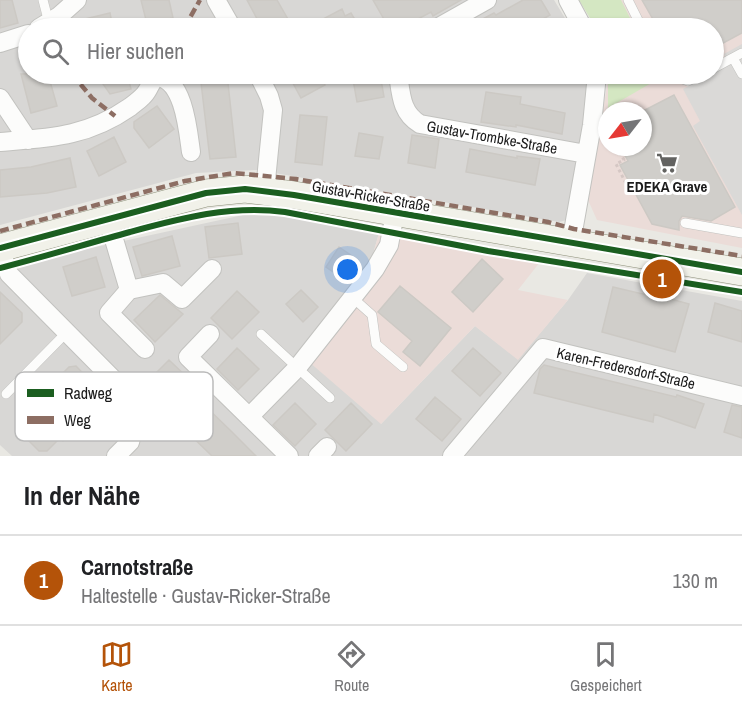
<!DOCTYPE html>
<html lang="de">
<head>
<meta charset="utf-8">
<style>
	:root { --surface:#fff; --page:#f6f6f6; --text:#202124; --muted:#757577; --line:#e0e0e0; --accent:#b45309 }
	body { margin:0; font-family:"Archivo Narrow",sans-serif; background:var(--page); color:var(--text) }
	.compass { position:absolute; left:598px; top:102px; width:54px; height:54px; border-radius:50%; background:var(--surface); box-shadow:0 2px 4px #0004; rotate:239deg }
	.you { position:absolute; left:348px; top:270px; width:21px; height:21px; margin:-15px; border:4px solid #fff; border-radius:50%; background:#1a73e8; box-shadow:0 0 0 9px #1a73e833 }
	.badge { display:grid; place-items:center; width:39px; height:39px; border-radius:50%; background:var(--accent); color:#fff; font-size:20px; font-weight:700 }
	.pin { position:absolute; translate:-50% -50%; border:3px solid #fff; box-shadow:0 2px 6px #0006 }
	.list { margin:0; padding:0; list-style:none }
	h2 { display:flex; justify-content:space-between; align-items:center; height:78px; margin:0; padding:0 24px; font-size:26px }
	h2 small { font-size:20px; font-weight:400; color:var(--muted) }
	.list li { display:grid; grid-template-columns:39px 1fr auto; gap:18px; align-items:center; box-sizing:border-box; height:90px; padding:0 24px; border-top:2px solid var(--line) }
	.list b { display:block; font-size:22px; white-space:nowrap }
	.list p { margin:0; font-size:20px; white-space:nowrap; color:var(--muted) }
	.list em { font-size:20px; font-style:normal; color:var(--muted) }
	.icon { flex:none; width:33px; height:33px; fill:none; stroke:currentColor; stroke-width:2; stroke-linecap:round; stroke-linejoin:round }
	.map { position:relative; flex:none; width:742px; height:456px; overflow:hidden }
	.search { position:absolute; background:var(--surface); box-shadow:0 2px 4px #0004; left:18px; right:18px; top:18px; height:66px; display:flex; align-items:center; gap:15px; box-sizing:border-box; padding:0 21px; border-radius:33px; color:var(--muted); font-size:22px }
	.sheet { height:168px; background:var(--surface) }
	nav { display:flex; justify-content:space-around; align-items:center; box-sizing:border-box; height:84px; border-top:2px solid var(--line); background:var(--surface); font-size:16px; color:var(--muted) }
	nav a { display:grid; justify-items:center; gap:3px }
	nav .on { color:var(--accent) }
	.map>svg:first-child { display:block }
	.residential { fill:#d8d7d5 }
	.commercial { fill:#ebdcd8; fill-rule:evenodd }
	.grass { fill:#d4e7c2 }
	.parking { fill:#dad9d7 }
	.building { fill:#d0ceca; stroke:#ccc9c4; stroke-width:1.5 }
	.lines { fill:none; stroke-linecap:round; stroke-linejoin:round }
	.lane-casing { stroke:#c2c2bf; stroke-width:10 }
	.street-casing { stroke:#c2c2bf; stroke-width:20 }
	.secondary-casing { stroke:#8f927c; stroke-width:28 }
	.path { stroke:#d5c7c4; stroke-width:3; stroke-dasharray:3 3; stroke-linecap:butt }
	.lane { stroke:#fcfcfb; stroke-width:9 }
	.street { stroke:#fcfcfb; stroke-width:18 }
	.secondary { stroke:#f1f1e9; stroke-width:27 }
	.quiet { stroke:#8d6e63; stroke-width:4.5; stroke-dasharray:9 4.5; stroke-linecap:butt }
	.cycleway-casing { stroke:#fff; stroke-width:10 }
	.cycleway { stroke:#1b5e20; stroke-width:6 }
	.labels { text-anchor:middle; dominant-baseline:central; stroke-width:6; stroke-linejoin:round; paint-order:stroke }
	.street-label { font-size:15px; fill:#1b1b1b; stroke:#fff }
	.poi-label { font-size:15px; font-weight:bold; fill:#1b1b1b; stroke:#fff }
	.key { fill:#fff; stroke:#bbb; stroke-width:1.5 }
	.key-label { font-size:16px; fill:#1b1b1b }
</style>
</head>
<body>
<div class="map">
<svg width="742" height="456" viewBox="0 0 742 456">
	<rect width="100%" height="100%" fill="#e9e8e3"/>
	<path class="residential" d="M0,0H554L571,28H28V74H593L571,219L559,222L257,170L196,173L0,225Z
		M243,215L280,216L379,233L373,254L381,424L475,326L518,359L568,300L587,273L742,301V456H12L0,445V271L59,255Z"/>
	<path class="commercial" d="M581,0H742V248L597,220L588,200L609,74H714V28H598ZM607,111H643V147H607Z
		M379,233L540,262L518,290L568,300L518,360L475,326L381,424L301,355L356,285L373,254Z"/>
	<path class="grass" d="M579,0H621L635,28H596Z
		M608,74H658L660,78L608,108Z"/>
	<path class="parking" d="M742,44V215L693,126L700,121L683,89L728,65L724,54Z"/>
	<path class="building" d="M0,0H12L18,23L0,28Z
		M141,0H169L173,18L147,24Z
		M247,0H277L293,28H262Z
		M373,0H461L433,16L431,12L401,28H389Z
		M523,0H541L550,15L543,19L544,21L532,28H466L494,13L496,15Z
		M642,0H742V33L714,48V28H658Z
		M342,9L345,16L351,13L360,28H323L327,26L323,19Z
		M110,13L113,28H67L68,23Z
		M21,74H48L57,106L31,113Z
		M96,74H127L131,89L110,94Z
		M200,74H227L236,157L210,159Z
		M288,74H319L325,85L301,98Z
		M352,74H380L384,97L357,102Z
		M486,92L521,97L520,104L565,113L562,134L516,125V127L481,122Z
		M674,95L735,207L711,221L682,216L679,221V230L652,224L620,165L628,161L620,147H643V111Z
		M157,106L174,129L149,148L134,128V122Z
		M300,115L327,117L322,165L295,162Z
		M359,133L383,137L379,159L355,156Z
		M412,135L439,139L435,168L408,163Z
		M114,137L126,162L99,176L87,151Z
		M470,149L517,158V156L540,159L535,185L466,172Z
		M70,158L76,187L47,193L0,197V170L31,167Z
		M238,223L242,254L209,258L205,227Z
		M172,236L180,266L142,276L133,247Z
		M339,247L358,260L345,280L326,267Z
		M96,257L105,287L72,296L63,267Z
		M482,259L503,279L473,312L452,292Z
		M400,286L451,328L420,366L403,352L412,341L378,312Z
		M613,287L655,297L656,295L689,304L675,352L602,332Z
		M301,290L318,307L303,322L286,304Z
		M237,291L259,312L232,339L211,318Z
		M0,292L22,313V322L0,344Z
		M160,295L183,314L155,342L134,320Z
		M715,303L742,311V342L708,332Z
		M237,348L259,369L238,390L217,369Z
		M473,348L501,373L480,396L452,371Z
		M169,360L190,380L184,386L190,392L169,412L143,386Z
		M544,365L676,397L677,395L704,404L695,428L654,414L653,422L534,393L540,369Z
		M76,366L100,391V399L87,411L90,414L63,441L60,438L47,451H39L16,428V420L28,407L26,405L54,378L56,380L69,367Z
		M435,397L461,419L442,441L416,419Z
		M200,401L231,431L256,456H212L178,423Z
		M295,403L316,424L295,446L273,425Z
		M351,403L372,424L346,451L325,430Z
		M732,405L742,407V438L724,432Z"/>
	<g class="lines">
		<defs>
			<path id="lane" d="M43,0L49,23
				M628,0L642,28
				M733,58L742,74
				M714,68L742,53
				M669,74L688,81L702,74
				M685,223L742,233
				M353,298L372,315L376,344L403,367
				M261,334L330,398
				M6,394L67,332
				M173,418L211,380"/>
			<path id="street" d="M216,0L232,28
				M568,0L583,28
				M39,28L59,16L77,0
				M437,28L487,0
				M0,43L28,34
				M258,74L269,96L273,110L265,190
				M398,74C401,94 401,113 420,124L586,154
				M0,98L28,140
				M0,142C50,138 87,137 130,107C136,102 143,98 147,91C151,85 151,80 158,77C184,80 188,131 191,152
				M108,219L129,290L109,313L145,349
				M571,243L592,125L597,74
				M0,248L9,274L113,379L130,424L132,434L130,442L116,456
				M129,290L163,283L182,299L212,269
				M210,334L188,357L289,456
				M249,417L297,368L375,269L389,245L395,213
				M318,456L327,447
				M452,456L543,348L742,396"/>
			<path id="secondary" d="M0,248L206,193L245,189L294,195L742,272"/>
		</defs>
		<use href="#lane" class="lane-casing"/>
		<use href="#street" class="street-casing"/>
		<use href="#secondary" class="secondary-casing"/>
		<path class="path" d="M617,147L624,160L616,164L632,195"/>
		<use href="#lane" class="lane"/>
		<use href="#street" class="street"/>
		<use href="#secondary" class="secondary"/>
		<path class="quiet" d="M49,23L51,28
			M184,28L200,0
			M72,74L92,98L115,116
			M158,77L160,74
			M0,231L185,181L234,173L296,179L548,222L574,229L742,256"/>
		<defs>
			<path id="cycleway" d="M0,248L206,193L245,189L294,195L742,272
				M0,268C43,257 86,244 130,232C182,218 230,205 285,212L488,251L742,292"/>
		</defs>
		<use href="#cycleway" class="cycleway-casing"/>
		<use href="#cycleway" class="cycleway"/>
	</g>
	<defs>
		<symbol id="supermarket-bare" viewBox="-9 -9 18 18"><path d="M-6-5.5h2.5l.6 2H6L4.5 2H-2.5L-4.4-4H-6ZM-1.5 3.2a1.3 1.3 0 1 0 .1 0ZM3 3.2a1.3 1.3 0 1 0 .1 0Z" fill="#636361" stroke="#fff" stroke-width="2.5" paint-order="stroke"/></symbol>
	</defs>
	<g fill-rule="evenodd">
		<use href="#supermarket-bare" x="652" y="148" width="30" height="30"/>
	</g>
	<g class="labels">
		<g class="street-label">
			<text transform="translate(492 137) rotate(10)">Gustav-Trombke-Straße</text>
			<text transform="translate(371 196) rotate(10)">Gustav-Ricker-Straße</text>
			<text transform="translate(626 368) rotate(13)">Karen-Fredersdorf-Straße</text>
		</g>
		<g class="poi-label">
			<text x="667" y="186">EDEKA Grave</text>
		</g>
	</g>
	<rect x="15" y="372" width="198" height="69" rx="9" class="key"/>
	<rect x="27" y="389" width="27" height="8" fill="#1b5e20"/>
	<rect x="27" y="416" width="27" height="8" fill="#8d6e63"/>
	<g class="key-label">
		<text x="64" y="399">Radweg</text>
		<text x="64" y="426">Weg</text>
	</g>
</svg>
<svg class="compass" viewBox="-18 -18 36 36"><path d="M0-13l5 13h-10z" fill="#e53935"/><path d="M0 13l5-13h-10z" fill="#757577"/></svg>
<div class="you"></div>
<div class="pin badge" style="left:662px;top:279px">1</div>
<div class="search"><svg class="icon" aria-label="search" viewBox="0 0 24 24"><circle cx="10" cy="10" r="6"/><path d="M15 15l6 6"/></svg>Hier suchen</div>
</div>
<section class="sheet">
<h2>In der Nähe<small></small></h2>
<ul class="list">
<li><span class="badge">1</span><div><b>Carnotstraße</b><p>Haltestelle · Gustav-Ricker-Straße</p></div><em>130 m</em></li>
</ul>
</section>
<nav>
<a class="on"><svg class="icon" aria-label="map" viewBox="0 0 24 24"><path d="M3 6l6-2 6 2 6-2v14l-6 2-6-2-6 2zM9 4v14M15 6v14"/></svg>Karte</a>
<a><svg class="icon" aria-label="directions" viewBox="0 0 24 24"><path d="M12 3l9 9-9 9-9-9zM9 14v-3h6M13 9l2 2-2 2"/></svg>Route</a>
<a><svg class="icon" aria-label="saved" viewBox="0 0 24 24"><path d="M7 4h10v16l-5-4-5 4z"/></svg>Gespeichert</a>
</nav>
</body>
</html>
